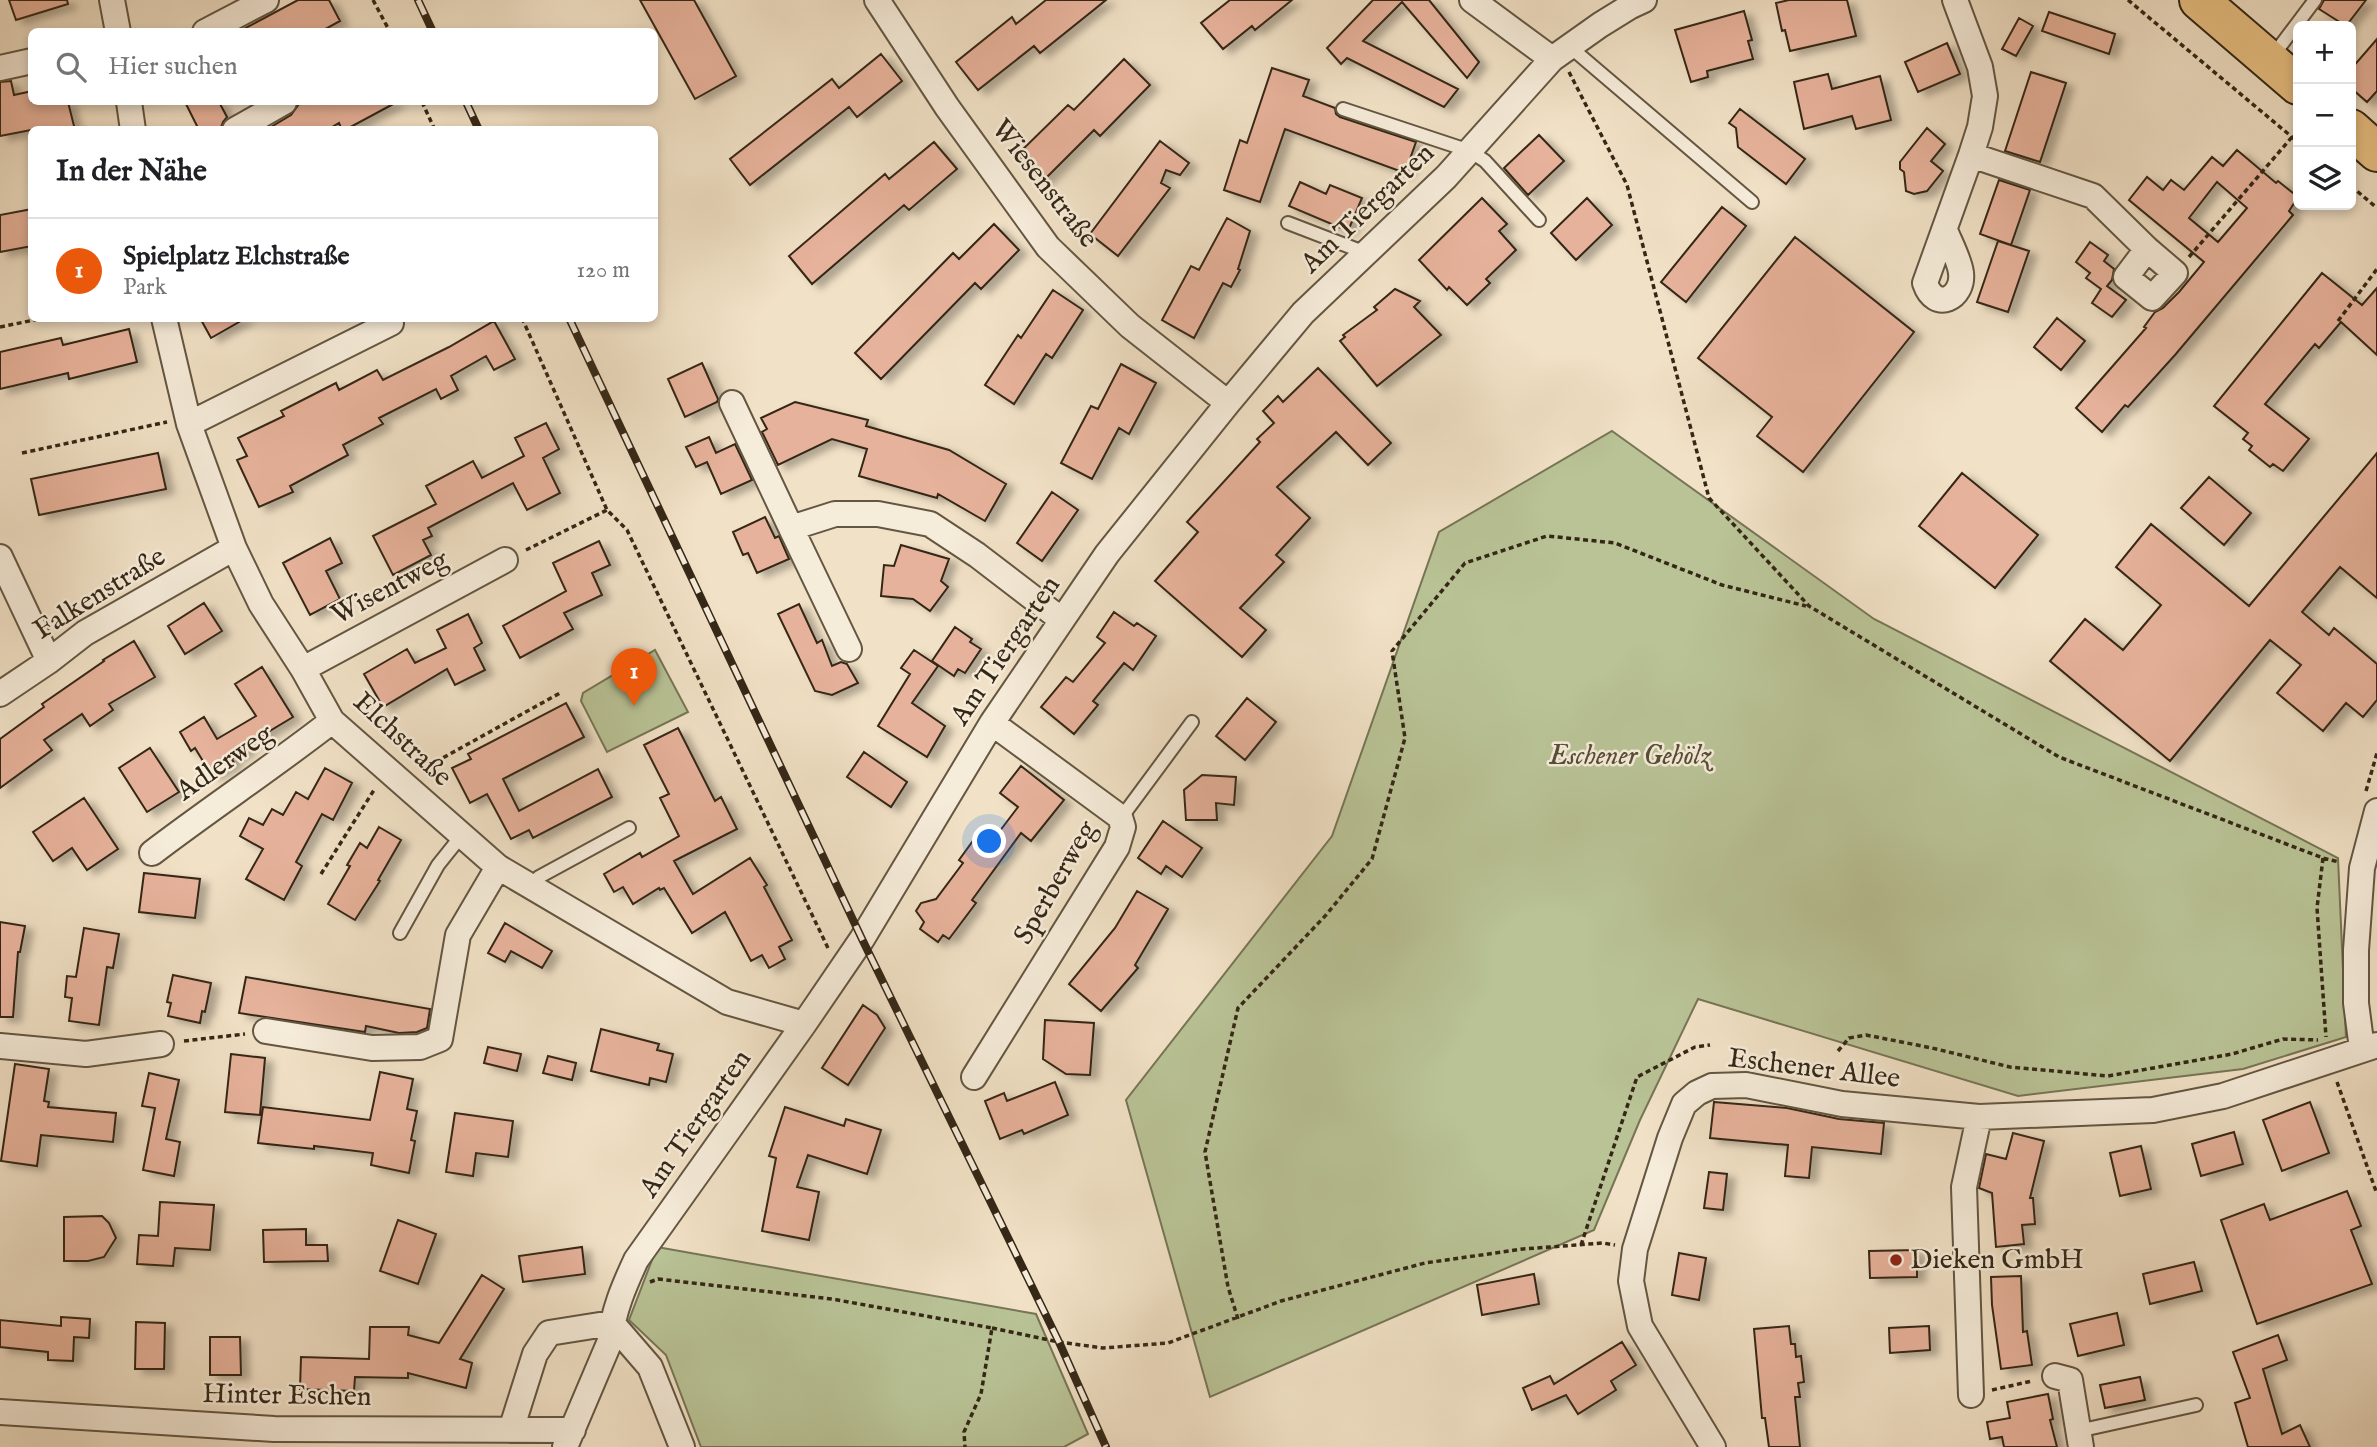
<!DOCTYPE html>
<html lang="de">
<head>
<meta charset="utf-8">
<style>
	:root { --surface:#fff; --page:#f2f2f2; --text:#202124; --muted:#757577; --line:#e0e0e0; --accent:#ea580c }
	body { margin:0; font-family:"IM FELL English",serif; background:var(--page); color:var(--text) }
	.controls { position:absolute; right:21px; top:21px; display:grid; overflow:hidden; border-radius:10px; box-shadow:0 4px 10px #0003 }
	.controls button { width:63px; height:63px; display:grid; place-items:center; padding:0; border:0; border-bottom:2px solid var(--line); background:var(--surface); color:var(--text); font:35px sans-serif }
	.you { position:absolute; left:990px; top:842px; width:24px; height:24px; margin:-18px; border:5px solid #fff; border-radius:50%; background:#1a73e8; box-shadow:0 0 0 10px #1a73e833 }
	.badge { display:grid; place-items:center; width:46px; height:46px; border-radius:50%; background:var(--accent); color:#fff; font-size:23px; font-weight:700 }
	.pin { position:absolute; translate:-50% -58px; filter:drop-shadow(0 2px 4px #0008) }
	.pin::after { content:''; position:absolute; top:37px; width:24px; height:21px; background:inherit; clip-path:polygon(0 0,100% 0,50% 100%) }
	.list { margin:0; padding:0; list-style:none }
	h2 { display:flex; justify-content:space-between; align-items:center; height:91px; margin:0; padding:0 28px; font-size:30px }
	h2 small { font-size:23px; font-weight:400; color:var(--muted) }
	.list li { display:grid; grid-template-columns:46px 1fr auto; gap:21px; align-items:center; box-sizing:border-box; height:105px; padding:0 28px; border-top:2px solid var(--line) }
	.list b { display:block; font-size:26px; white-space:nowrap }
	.list p { margin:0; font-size:23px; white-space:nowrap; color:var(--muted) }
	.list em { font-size:23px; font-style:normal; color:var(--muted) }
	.icon { flex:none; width:38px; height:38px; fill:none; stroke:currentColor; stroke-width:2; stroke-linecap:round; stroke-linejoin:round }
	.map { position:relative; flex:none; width:2377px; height:1447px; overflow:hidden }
	.search { position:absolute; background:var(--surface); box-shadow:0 4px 10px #0003; left:28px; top:28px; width:630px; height:77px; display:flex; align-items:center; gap:18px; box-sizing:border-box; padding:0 24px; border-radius:10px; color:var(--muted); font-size:26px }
	.panel { position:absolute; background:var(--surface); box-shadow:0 4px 10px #0003; left:28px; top:126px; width:630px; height:196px; border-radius:10px }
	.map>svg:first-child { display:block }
	.green { fill:#b9c396; stroke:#767556; stroke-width:2 }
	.building { fill:#e7b29b; stroke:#342716; stroke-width:2; fill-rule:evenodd; filter:url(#shadow) }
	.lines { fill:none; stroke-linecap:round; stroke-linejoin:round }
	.lane-casing { stroke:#635642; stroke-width:16 }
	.street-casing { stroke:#635642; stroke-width:28 }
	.primary-casing { stroke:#342716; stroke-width:42 }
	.path { stroke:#342716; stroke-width:3.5; stroke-dasharray:5 3.5; stroke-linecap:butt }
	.lane { stroke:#f6ecda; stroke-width:12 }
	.street { stroke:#f6ecda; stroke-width:24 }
	.primary { stroke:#e8c083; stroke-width:38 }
	.rail-casing { stroke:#342716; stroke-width:8 }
	.rail { stroke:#f6ecda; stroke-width:5; stroke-dasharray:16; stroke-linecap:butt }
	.poi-dot { fill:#8f2418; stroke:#f6ecda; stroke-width:2.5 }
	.labels { text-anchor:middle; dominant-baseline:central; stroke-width:5; stroke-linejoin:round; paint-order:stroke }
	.street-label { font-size:28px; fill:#342716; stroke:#f6ecda }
	.park-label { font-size:28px; font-style:italic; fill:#554e36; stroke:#f6ecda }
	.poi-label { font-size:28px; fill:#342716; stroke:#f6ecda; text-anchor:start }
</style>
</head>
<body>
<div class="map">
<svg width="2377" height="1447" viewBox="0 0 2377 1447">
	<defs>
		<filter id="shadow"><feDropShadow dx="8" dy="4.5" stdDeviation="3.5" flood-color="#0004"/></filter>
	</defs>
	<rect width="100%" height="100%" fill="#f1e1c6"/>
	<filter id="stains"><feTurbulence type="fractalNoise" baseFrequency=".00286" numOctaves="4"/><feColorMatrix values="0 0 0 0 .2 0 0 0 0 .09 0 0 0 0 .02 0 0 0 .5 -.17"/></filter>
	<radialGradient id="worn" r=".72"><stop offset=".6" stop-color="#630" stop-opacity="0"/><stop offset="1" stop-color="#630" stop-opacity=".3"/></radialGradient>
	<path class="green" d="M1612,431L1874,619L2338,858L2346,1037L2243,1069L2018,1096L1698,999L1640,1120L1594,1230L1210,1397L1126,1100L1332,836L1439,532Z
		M655,650L688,712L607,752L581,701L583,693Z
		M657,1247L1036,1314L1088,1434L1064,1447H701L666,1355L629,1320Z"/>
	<path class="building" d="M9,0H67L68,4L16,20Z
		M298,0H329L340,21L320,32H238Z
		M640,0H694L736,76L695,99Z
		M1046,0H1106L1040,53L1034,46L978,90L956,62L1012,17L1016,24Z
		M1230,0H1292L1255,30L1252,26L1223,49L1201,23Z
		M1373,0H1429L1479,62L1467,78L1402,2L1363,41L1458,89L1444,107L1347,58L1341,64L1327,48Z
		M1789,0H1847L1856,36L1790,51L1785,30L1782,31L1776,3Z
		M2324,0H2366L2346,26L2319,9Z
		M1744,11L1752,40L1748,41L1753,59L1707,71L1708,77L1691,82L1675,30Z
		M2049,12L2115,34L2109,54L2042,31Z
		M2019,18L2033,26L2016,56L2002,49Z
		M2377,39V91L2367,102L2351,88V69Z
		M1947,43L1960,74L1918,92L1905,62Z
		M881,54L902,81L857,117L849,107L750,185L730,159L832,79L839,88Z
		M1124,59L1150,85L1100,136L1094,130L1043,181L1017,155L1068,105L1074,110Z
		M1272,68L1309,80L1303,96L1335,108L1336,114L1340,117L1416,142L1405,173L1285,129L1260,202L1224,190L1240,140L1247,143Z
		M2031,72L2066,83L2040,162L2005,151Z
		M1828,74L1832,89L1880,76L1891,120L1856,129L1852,116L1804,129L1794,82Z
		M11,81L14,95L32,91V102H68L75,130H31L0,136V82Z
		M185,102H219L227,117L223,122L220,130H199Z
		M303,102H397L345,130H342L339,123L327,130H266L291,115L299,104Z
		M1740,109L1805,159L1786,184L1738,147L1736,128L1729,123Z
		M1927,128L1945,144L1931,161L1943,171L1927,191L1914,194L1906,191L1904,172L1900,169V162Z
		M1539,135L1564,161L1528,195L1504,168Z
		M1160,141L1189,163L1180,175L1166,170L1161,183L1170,188L1118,256L1090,234Z
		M934,142L957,169L909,210L904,205L812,284L789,256L885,174L889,179Z
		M2237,150L2276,183L2278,181L2298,197L2289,211L2293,215L2175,355L2128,407L2125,405L2102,432L2076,408L2146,328L2144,327L2155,312L2163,308L2179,292L2204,262L2129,200L2147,177L2163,190L2171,180L2184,190L2212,157L2223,166ZM2217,182L2247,208L2218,242L2189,218Z
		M1999,180L2030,190L2011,245L1980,234Z
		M1300,182L1326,194L1330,185L1362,198L1348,231L1289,206Z
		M1482,198L1507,224L1499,231L1516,250L1486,279L1490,283L1467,305L1449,287L1447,290L1419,260Z
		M1587,198L1612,225L1576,260L1551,233Z
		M1722,207L1746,226L1686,302L1661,282Z
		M32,209V246L0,252V215Z
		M1227,218L1250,231L1238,269L1240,270L1231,287L1223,283L1194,338L1162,320L1191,266L1199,270Z
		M994,224L1019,250L981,289L975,283L881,379L855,353L953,253L959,259Z
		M1795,237L1914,332L1803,472L1757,436L1772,417L1698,358Z
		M1998,241L2029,251L2008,312L1977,302Z
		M2090,242L2108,255L2104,261L2114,269L2112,280L2107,286L2126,300L2112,317L2092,303L2101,289L2086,278L2090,273L2076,262Z
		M2322,273L2362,305L2377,288V355L2341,322L2319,348L2315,344L2265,404L2309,439L2283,471L2273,464L2270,467L2249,450L2252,446L2243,439L2248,433L2214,406Z
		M1395,289L1420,301L1414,307L1441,335L1377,386L1340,341L1345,337L1343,335L1377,310L1374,307Z
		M1053,290L1083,310L1052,358L1046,354L1014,404L985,385L1018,335L1021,338Z
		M200,318H246L211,338Z
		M2057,318L2085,341L2061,370L2034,347Z
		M494,321L515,359L494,370L486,356L451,376L458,390L441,399L436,389L379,418L383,424L343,445L348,455L290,486L293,492L259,507L237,460L247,456L238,438L284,416L281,411L336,383L339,390L377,370L383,380L449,347Z
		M129,329L137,362L69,379L68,373L0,389V352L61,338L63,345Z
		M702,363L718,399L717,402L685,417L668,379Z
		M1121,364L1156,383L1129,434L1119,428L1092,479L1061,463L1091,406L1098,409Z
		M1318,368L1391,443L1368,465L1336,432L1277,487L1310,518L1276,555L1284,562L1240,608L1266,630L1242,657L1155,581L1198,532L1187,522L1260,442L1257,439L1274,423L1263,411L1278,396L1283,402Z
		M795,402L868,420L866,426L949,450L1006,484L985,521L938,494L937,498L859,476L867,449L832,439L778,465L762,432L767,429L761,418Z
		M546,423L559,449L543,458L560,493L527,510L513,483L428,528L432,536L423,540L431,555L393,575L373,536L436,504L426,486L473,461L482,478L524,456L515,438Z
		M709,437L716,453L735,444L752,480L721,494L707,462L696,467L686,447Z
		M158,453L166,489L39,515L31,479Z
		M2377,453V598L2340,567L2302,612L2329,635L2334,628L2377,664V700L2363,717L2346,703L2323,731L2277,693L2301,665L2270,640L2170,761L2050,661L2085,619L2123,650L2161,605L2116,567L2151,524L2249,606Z
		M1962,473L2038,535L1995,588L1919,526Z
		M2209,477L2251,513L2224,545L2181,508Z
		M1052,492L1078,510L1042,561L1017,543Z
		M765,517L775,538L779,536L789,559L757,573L748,553L743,555L733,532Z
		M330,538L342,563L326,571L340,599L310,615L283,563Z
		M599,541L610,565L592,573L602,595L564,613L573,629L520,658L503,626L566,591L553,563Z
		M901,545L949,559L941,581L948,587L930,611L913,599L881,596L884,565L894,566Z
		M204,603L222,631L185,654L168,626Z
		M799,604L817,643L822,640L832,666L841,662L847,664L858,683L832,695L815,691L778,614Z
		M1114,612L1134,626L1137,623L1156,636L1133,670L1124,663L1093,701L1098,705L1074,734L1041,707L1066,677L1073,682L1105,643L1097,637Z
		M468,614L482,643L474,648L485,670L455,685L447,669L383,707L364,674L407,649L415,663L446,648L437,630Z
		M955,627L972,639L970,642L981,649L965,673L958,669L954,676L932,661Z
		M134,641L155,677L109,704L113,710L90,726L82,714L44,740L52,750L0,788V739L44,707L42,704L104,661L103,660Z
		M914,650L938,666L912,703L945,726L927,757L878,726L910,674L901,668Z
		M262,667L293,717L245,746L247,750L232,759L234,763L212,776L195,748L191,751L180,732L204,717L217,739L256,716L235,684Z
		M1247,698L1276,722L1245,760L1216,736Z
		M566,703L584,737L503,779L519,811L598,769L612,797L533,838L529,830L511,839L487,794L470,803L452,768L471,759L468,754Z
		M678,728L715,801L721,797L737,829L674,861L693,894L750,858L767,885L764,887L792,940L779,947L785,959L769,968L762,955L751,961L725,912L692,933L664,888L660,890L659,888L633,904L623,887L614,892L604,874L640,853L642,857L679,836L660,798L669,794L644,745Z
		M150,748L179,792L147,812L119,768Z
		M864,752L907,782L891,807L847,777Z
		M1021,766L1064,800L1031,841L1021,833L972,900L976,903L949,939L943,935L938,942L920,929L924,922L916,911L921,903L936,899L963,863L959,860L983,827L996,836L1018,807L1000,793Z
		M325,768L352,783L333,820L322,814L296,862L302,866L284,900L246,879L263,849L240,836L249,818L263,825L272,809L283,815L296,792L308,799Z
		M1202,775L1236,777L1234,805L1216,803L1217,820H1186L1184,790Z
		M84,798L118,849L87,870L72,848L53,861L33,832Z
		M1163,821L1202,848L1182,877L1166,866L1161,874L1138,858Z
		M379,827L401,840L378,880L380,881L355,920L328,904L350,866L347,865L360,843L367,848Z
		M144,873L200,879L195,918L139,912Z
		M1137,891L1168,909L1135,965L1138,968L1101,1011L1069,984L1115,928Z
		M0,922L25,926L20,952H18L13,1017H0Z
		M505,923L552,951L542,968L511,951L505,962L488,953Z
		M84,928L119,934L113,968L107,967L99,1025L69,1021L72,998L65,997L67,976L76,977Z
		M173,975L211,983L205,1012L202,1011L200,1023L168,1016L171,1003L167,1002Z
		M246,977L430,1009L427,1028L417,1032L399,1033L366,1026L365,1032L239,1013Z
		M863,1005L877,1015L885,1028L848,1085L822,1068Z
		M1045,1020L1094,1023L1090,1075L1066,1074L1043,1059Z
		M601,1029L659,1044L657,1050L673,1054L666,1082L650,1078L649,1085L591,1071Z
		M488,1047L521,1054L517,1071L484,1063Z
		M231,1054L265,1058L260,1115L225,1112Z
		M548,1056L576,1063L572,1080L543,1073Z
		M15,1064L49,1069L44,1101L49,1102L48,1107L116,1113L113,1142L41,1135L37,1166L1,1161Z
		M380,1072L413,1079L407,1109L417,1111L411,1140L415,1141L409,1173L371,1165L373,1153L314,1146V1149L258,1143L263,1107L370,1120Z
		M149,1073L179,1080L166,1139L180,1142L174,1176L143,1170L155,1108L142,1106Z
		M1055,1082L1068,1115L1024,1134L1022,1130L1000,1139L985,1101L1004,1093L1007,1101Z
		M1714,1102L1787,1108L1839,1119L1884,1123L1881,1154L1812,1147L1809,1178L1785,1176L1788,1145L1710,1138Z
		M2310,1102L2329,1153L2282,1171L2263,1120Z
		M785,1107L844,1126L846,1119L881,1130L867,1174L808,1155L797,1187L819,1192L809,1240L762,1231L776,1158L769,1156Z
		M455,1113L513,1121L508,1157L476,1153L473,1176L446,1172Z
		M2234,1132L2243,1164L2201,1176L2192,1144Z
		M2013,1133L2044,1141L2030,1198H2033L2035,1224L2022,1225L2024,1244L1996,1247L1992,1193L1979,1188L1986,1154L2006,1159Z
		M2141,1146L2151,1189L2120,1196L2110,1153Z
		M1709,1172L1727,1174L1723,1210L1704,1208Z
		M2347,1191L2361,1226L2351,1230L2372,1284L2257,1324L2221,1220L2264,1204L2270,1220Z
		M160,1202L214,1205L210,1250L175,1248L173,1266L137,1264L139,1235L158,1236Z
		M102,1216L109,1223L116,1238L104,1257L88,1261H64V1217Z
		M398,1220L436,1234L418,1284L380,1271Z
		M306,1229V1245H327L328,1261L264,1262L263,1230Z
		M582,1247L585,1274L523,1282L519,1256Z
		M1917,1250V1277L1870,1278L1869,1251Z
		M1679,1253L1706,1258L1699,1300L1672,1295Z
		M2194,1262L2202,1291L2150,1304L2143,1274Z
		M1534,1274L1539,1304L1482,1315L1477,1285Z
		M482,1275L504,1289L460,1359L472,1363L466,1388L408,1373V1378L355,1377L354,1391L300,1389L301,1357L369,1359L370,1327H409L408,1335L439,1343Z
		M2021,1276L2023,1332L2027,1331L2032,1365L2001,1369L1992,1305L1991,1277Z
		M2117,1313L2124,1345L2078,1356L2070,1324Z
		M61,1317L90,1319L89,1338L74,1337L73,1361L48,1360V1352L0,1347V1320L61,1326Z
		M136,1322L165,1323L164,1369H135Z
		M1789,1326L1791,1344H1795L1796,1357L1801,1356L1804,1382L1798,1383L1800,1397H1795L1800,1447H1769L1765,1418H1762L1754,1329Z
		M1929,1326L1930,1350L1890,1353L1889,1328Z
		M2278,1335L2287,1360L2263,1369L2282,1434L2300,1425L2310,1447H2248L2235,1403L2250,1398L2233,1352Z
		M210,1337H240L241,1375H210Z
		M1622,1342L1636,1365L1611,1381L1616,1390L1578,1414L1566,1395L1532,1410L1523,1388L1550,1376L1554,1384Z
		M2140,1377L2145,1400L2105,1408L2100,1385Z
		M2048,1394L2053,1419L2050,1420L2057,1447H2004L2002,1437L1990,1439L1987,1422L2010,1418L2007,1402Z"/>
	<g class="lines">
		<defs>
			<path id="lane" d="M1569,46L1752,202
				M2272,57L2315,0
				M1343,109L1470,151L1485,161L1539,220
				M1288,223L1366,253
				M1120,817L1127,810L1192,722
				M529,887L539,877L629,828
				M400,933L438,865L462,835
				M2078,1431L2196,1405"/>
			<path id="street" d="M112,0L118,32
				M877,0L947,107L1048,247L1130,326L1228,403
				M1472,0L1552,59
				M205,32L266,0
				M0,68L32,61
				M129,102L133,130
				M235,130L284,102
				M1971,155L2093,196L2147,249L2175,273L2152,298L2126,277L2147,249
				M1945,230C1949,241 1960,261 1961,273C1964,298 1935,313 1925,283L1971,155L1980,127L1985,96L1980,67L1955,0
				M164,318L189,424L234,548L261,604L303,669L332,721L498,867L727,1002L804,1024
				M732,403L791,528L835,514H878L930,524L977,555L1062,620
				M189,424L391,323
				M791,528L849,649
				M0,557L49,661
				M303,669L505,560
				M0,694L49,661L85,633L234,548
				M152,853C211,808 273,767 332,721
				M266,1031L372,1048L420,1047L440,1039L458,935L498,867
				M0,1046L86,1054L161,1044
				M2362,1049L2356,1003V950L2362,868L2377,811
				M974,1077L1117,847L1123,827L1120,817L992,723
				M2055,1376L2070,1380L2081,1447
				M1971,1395L1964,1187L1979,1117
				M0,1412L274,1429L573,1430
				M511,1430L535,1354L549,1333L612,1323L650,1367L682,1447
				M565,1447L610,1341C613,1311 624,1286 636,1260L804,1024L862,939L992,723L1107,554L1228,403L1303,313L1446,177L1552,59L1600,25L1629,7L1644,0
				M1713,1447L1640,1326L1631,1281L1635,1249L1670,1138L1684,1104L1697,1093L1712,1086L1746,1085L1842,1104L1979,1117L2153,1110L2223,1096L2377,1045"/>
			<path id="primary" d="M2199,0L2298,85
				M2351,129L2377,152"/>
		</defs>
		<use href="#lane" class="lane-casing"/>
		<use href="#street" class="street-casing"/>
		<use href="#primary" class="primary-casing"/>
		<path class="path" d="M373,0L390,32
			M2128,0L2298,142
			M1569,72L1627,185L1709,498L1809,606L2059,757L2323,858L2339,862
			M422,102L435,130
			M2351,186L2377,208
			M2189,257L2292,137
			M522,318L607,510L627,530L828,948
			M2338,321L2377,269
			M0,327L44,318
			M22,453L167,422
			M526,550L607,510
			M421,770L560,693
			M2366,791L2377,753
			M2323,858L2317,908L2326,1037
			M321,874L374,790
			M184,1041L245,1034
			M1838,1051L1849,1038L1866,1035L1932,1048L2010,1067L2108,1076L2232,1054L2283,1039L2318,1040
			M2337,1082L2377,1194
			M1581,1245L1637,1077L1695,1047L1710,1045
			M650,1282L658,1279L832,1299L992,1328L981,1394L964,1432L965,1447
			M1238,1319L1228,1287L1205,1152L1238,1008L1326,915L1372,859L1405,738L1392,651L1465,563L1547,536L1615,543L1722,585L1806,606
			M992,1328L1059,1342L1103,1348L1168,1343L1281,1301L1425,1263L1523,1249L1603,1243L1615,1245
			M1992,1390L2032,1381"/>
		<use href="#lane" class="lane"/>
		<use href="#street" class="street"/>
		<use href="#primary" class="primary"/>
		<defs>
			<path id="rail" d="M418,0L433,32
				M466,102L479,130
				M569,318L862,939L1059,1342L1106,1447"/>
		</defs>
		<use href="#rail" class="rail-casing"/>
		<use href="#rail" class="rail"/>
	</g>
	<circle class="poi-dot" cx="1896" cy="1260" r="7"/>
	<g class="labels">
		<g class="street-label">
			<text transform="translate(1044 184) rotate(52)">Wiesenstraße</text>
			<text transform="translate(1368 209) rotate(-44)">Am Tiergarten</text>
			<text transform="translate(390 588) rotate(-28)">Wisentweg</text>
			<text transform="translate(100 594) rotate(-32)">Falkenstraße</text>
			<text transform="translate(1006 651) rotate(-56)">Am Tiergarten</text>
			<text transform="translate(402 740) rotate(43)">Elchstraße</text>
			<text transform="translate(225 763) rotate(-35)">Adlerweg</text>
			<text transform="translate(1056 883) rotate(-60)">Sperberweg</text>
			<text transform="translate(1814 1069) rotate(7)">Eschener Allee</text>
			<text transform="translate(696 1124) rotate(-55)">Am Tiergarten</text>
			<text transform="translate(287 1396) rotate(1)">Hinter Eschen</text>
		</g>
		<g class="park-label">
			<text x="1630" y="756">Eschener Gehölz</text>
		</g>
		<g class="poi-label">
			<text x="1910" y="1260">Dieken GmbH</text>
		</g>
	</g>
	<rect width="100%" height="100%" filter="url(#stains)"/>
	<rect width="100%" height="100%" fill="url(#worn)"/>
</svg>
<div class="controls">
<button>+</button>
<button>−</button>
<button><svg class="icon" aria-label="layers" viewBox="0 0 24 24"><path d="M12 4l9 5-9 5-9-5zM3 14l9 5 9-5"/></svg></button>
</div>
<div class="you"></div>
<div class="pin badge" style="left:634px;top:706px">1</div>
<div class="search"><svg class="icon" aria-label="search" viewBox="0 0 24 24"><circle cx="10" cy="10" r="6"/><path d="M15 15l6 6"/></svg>Hier suchen</div>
<section class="panel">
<h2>In der Nähe<small></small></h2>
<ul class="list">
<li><span class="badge">1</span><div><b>Spielplatz Elchstraße</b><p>Park</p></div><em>120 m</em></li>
</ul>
</section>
</div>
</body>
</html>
